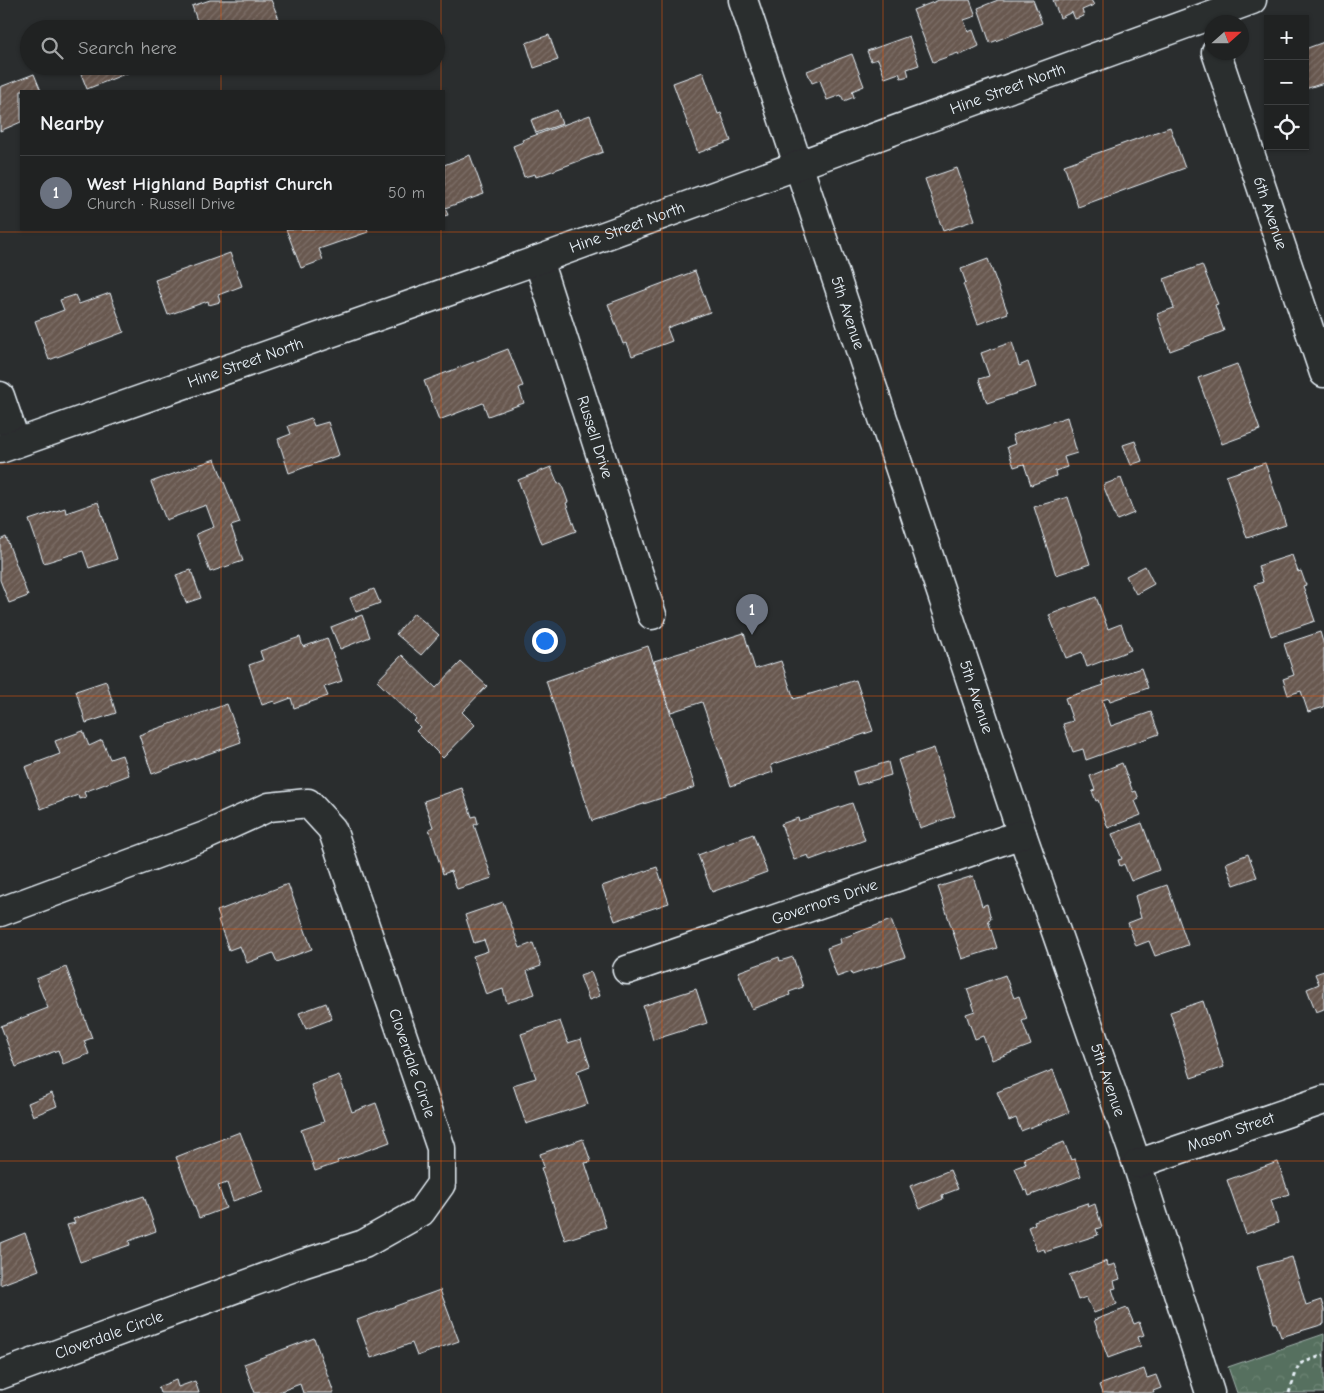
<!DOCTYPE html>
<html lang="en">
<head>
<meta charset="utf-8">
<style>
	:root { --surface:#202222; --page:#2d2f2f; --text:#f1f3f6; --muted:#a2a4a5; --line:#3d3f40; --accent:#ea580c }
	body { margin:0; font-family:"Comic Neue",sans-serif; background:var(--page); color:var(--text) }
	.controls { position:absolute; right:15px; top:15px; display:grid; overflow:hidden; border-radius:0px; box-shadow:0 1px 4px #0004 }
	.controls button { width:45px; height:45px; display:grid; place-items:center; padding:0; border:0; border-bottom:1px solid var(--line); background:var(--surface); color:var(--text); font:25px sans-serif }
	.compass { position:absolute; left:1204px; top:15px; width:45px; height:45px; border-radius:50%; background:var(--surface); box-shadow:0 1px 4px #0004; rotate:69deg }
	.you { position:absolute; left:544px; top:640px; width:18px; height:18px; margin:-12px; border:4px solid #fff; border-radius:50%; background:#1a73e8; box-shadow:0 0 0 8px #1a73e833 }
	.badge { display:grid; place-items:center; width:32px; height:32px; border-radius:50%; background:var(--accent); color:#fff; font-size:16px; font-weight:700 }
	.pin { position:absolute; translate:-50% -41px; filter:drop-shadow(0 1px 2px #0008) }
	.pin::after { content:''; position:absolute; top:26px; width:18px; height:15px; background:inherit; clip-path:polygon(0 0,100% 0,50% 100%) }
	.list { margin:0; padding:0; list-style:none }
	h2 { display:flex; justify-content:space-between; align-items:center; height:65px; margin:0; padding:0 20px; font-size:21px }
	h2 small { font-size:16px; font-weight:400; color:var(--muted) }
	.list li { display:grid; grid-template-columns:32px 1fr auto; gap:15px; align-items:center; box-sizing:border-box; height:75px; padding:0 20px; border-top:1px solid var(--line) }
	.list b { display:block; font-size:19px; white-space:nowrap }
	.list p { margin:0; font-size:16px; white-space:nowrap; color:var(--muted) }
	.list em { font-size:16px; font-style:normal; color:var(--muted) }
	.icon { flex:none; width:28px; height:28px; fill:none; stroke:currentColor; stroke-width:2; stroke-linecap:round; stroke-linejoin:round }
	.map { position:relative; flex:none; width:1324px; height:1393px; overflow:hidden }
	.search { position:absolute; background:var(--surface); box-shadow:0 1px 4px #0004; left:20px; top:20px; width:425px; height:55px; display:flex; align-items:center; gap:12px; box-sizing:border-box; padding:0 18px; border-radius:28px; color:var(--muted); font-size:19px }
	.panel { position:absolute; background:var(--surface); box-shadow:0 1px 4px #0004; left:20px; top:90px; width:425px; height:140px; border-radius:0px }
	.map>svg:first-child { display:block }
	.park { fill:url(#park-crowns); stroke:#9fb0ab }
	.building { fill:url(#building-hatch); stroke:#e8f1f8 }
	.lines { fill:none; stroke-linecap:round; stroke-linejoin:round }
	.minor-casing { stroke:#e8f1f8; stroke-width:31 }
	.path { stroke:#e8f1f8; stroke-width:3; stroke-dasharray:4 4; stroke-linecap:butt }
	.minor { stroke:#2a2d2e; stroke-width:28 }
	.grid { fill:none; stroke:#e8590c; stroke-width:1; stroke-opacity:0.55 }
	.labels { text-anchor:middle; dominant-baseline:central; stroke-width:4; stroke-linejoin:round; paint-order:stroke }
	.street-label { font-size:16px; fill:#e8f1f8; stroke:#2a2d2e }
</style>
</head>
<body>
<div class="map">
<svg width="1324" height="1393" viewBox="0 0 1324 1393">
	<defs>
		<pattern id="park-crowns" width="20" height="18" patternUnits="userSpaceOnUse" patternTransform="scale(1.25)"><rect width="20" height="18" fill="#56705e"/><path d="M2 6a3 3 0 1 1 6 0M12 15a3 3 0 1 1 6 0" fill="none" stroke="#6e8576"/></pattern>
		<pattern id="building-hatch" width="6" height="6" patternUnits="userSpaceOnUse" patternTransform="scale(1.25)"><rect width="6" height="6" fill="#68584f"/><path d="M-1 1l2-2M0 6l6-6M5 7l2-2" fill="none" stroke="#7e7069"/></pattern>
	</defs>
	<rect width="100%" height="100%" fill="#2a2d2e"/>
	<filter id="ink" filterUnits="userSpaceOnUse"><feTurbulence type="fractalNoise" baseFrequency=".02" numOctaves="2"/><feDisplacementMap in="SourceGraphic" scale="10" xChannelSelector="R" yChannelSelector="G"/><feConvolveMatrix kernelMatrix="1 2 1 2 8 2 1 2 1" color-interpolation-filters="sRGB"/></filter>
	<g filter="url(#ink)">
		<path class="park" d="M1324,1334V1393H1237L1228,1367Z"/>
		<path class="building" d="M210,0H271L279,19L253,29H200L192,6Z
			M939,0H970L976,16L964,20L968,32L973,30L979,46L967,52L959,55L958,53L933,62L913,10Z
			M998,0H1033L1042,23L990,43L978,8Z
			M1053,0H1091L1094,5L1082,10L1084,16L1075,19L1072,12L1060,18Z
			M549,35L558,60L534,68L526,43Z
			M909,36L919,65L907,69L909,76L901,78L899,73L885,78L878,59L871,61L867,51Z
			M1324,42V83L1305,89V49Z
			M852,54L864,86L852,91L854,97L844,101L841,95L827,100L820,80L812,83L807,71Z
			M78,66H145L87,89Z
			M703,72L718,114L721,113L731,141L698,153L673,83Z
			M34,74L41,91H21V122L0,131V87Z
			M557,110L562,124L536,133L531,120Z
			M590,115L603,152L536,177L535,174L524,177L513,146L523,142L522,140Z
			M1170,127L1185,168L1078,207L1064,165Z
			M470,155L484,194L445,208L448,215L444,216V165Z
			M957,168L975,220L943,231L925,179Z
			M286,229H367L368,232L319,249L323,260L301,268Z
			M230,253L242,286L218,295L220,302L209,305L208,301L168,315L155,280Z
			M988,259L1008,313L978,324L963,284L966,283L961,269Z
			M1202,265L1218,304L1215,305L1224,331L1170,351L1157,314L1174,308L1164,279Z
			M695,271L710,312L667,328L672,341L632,356L627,343L623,344L608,304Z
			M110,293L124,332L49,360L35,321L64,310L60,300L75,295L79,304Z
			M1012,342L1019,366L1028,362L1036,387L987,403L979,379L989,376L981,353Z
			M508,349L523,386L519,388L524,403L488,416L483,403L439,420L424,381Z
			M1237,364L1260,430L1222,444L1198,378Z
			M1067,417L1077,453L1064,457L1067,467L1055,471L1056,476L1031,485L1024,464L1014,467L1007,447L1015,444L1012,435Z
			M311,418L314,426L328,422L339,455L289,473L278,439L291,434L288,426Z
			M1135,441L1142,461L1131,465L1123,445Z
			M215,459L240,523L231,526L243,561L210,572L196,534L214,527L206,505L166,520L151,482Z
			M1265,463L1286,525L1247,538L1226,476Z
			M551,467L558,484L561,483L568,502L566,503L576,531L542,544L518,480Z
			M1121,478L1134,513L1117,520L1103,485Z
			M1068,497L1090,564L1056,575L1034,507Z
			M98,502L117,559L89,568L83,551L44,563L29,520L65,508L66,513Z
			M6,537L28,596L9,603L0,580V540Z
			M1292,555L1298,572L1301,571L1306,585L1303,586L1315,621L1271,636L1254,585L1263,582L1258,566Z
			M1145,566L1154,584L1136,594L1126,576Z
			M191,570L201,598L186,603L176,575Z
			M374,589L380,603L356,612L350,598Z
			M1096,597L1108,629L1121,624L1131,650L1087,667L1082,652L1066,658L1049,615Z
			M414,613L439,635L421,655L396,634Z
			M362,615L370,637L340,649L331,627Z
			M1320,632L1324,645V707L1308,712L1301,691L1288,695L1283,679L1294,675L1284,644Z
			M744,633L755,669L781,661L794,699L856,680L873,731L771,765L773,772L731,786L702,702L671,712L654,661Z
			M300,637L303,647L327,638L342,681L324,687L328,696L294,708L291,698L275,704L274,701L262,705L249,665L263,660L260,651Z
			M648,646L695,787L592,821L546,681Z
			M402,655L436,688L461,662L487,686L462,712L475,725L443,758L416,731L420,727L414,721L416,719L377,681Z
			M1141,668L1148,688L1110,701L1109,698L1102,700L1111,726L1151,712L1159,734L1086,760L1083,749L1073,752L1063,724L1073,721L1065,698L1104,685L1102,681Z
			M106,681L116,713L86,723L76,691Z
			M227,704L241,742L152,774L139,735Z
			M83,731L89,746L102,740L110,759L122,755L129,775L84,792L86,797L79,799L78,795L41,809L25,767L60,754L55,741Z
			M934,748L955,816L920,828L898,760Z
			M888,762L891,775L857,785L853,772Z
			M1122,763L1133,792L1136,791L1139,799L1135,801L1141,815L1108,828L1098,800L1096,801L1092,791L1095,790L1090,776Z
			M462,788L472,817L476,816L478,823L474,825L492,878L457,889L451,871L443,874L429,829L433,827L424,801Z
			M852,803L865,840L810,860L808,855L794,860L781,824L798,818L799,821Z
			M1142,823L1159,870L1131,881L1124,864L1120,866L1118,860L1122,859L1112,834Z
			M753,834L767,872L712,892L698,855Z
			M1248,854L1257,877L1234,885L1226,863Z
			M657,867L669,903L615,921L602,886Z
			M973,876L982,906L987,904L991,919L988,920L997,948L962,959L938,887Z
			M288,884L312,949L277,962L273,953L247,963L240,946L229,950L218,920L220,919L217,911Z
			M1167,885L1188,945L1155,956L1149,941L1136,946L1128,923L1141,918L1135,896Z
			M503,902L520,948L533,943L541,966L527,971L535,994L507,1003L503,989L486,995L473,956L488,951L484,940L474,943L465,915Z
			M891,920L905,957L852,975L851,972L837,977L827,948L841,943L840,939Z
			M779,957L780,961L793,957L803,987L789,992L790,995L752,1009L738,972Z
			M66,967L92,1038L84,1041L89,1054L63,1064L58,1050L16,1067L1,1026L48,1008L36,979Z
			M1324,971V1009L1316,1012L1307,989L1319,984L1315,974Z
			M591,972L600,996L589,1000L580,976Z
			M1005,975L1014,998L1019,996L1027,1019L1022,1021L1031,1045L992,1060L983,1036L975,1039L966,1014L975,1011L967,989Z
			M696,989L707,1023L653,1040L643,1006Z
			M1203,1001L1224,1067L1191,1078L1170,1012Z
			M326,1003L332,1019L306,1029L299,1013Z
			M560,1021L568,1043L581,1039L590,1066L577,1071L588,1104L526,1124L513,1085L536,1078L521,1034Z
			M1053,1070L1069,1112L1021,1131L1016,1118L1009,1121L997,1092Z
			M339,1075L352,1112L376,1103L390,1142L337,1161L338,1163L315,1171L301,1130L324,1122L311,1085Z
			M52,1093L57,1106L33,1116L28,1103Z
			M240,1132L263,1191L233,1201L227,1183L218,1186L226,1208L199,1218L176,1157Z
			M583,1139L591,1162L585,1163L606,1227L565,1240L541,1168L544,1167L540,1154Z
			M1064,1142L1071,1160L1075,1159L1081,1176L1029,1196L1027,1190L1024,1191L1015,1168L1026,1164L1024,1158Z
			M1278,1162L1289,1194L1271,1200L1278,1223L1246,1234L1227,1180Z
			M950,1170L958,1189L942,1195L943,1199L920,1209L910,1186Z
			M144,1196L156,1231L129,1241L130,1245L80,1262L67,1225L75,1223L73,1219Z
			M1087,1203L1088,1207L1095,1204L1102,1227L1096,1229L1098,1235L1045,1252L1044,1249L1037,1251L1028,1227L1035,1224L1034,1221Z
			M25,1233L39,1270L0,1285V1243Z
			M1292,1257L1306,1305L1321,1300L1324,1310V1324L1281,1337L1276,1323H1274L1257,1267Z
			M1107,1261L1108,1266L1115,1264L1120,1279L1114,1281L1116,1288L1112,1289L1117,1304L1094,1313L1086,1297L1078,1300L1069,1275Z
			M440,1290L459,1341L417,1356L412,1343L371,1358L357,1320Z
			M1127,1308L1134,1324L1139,1322L1144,1335L1138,1337L1141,1346L1108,1358L1094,1320Z
			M314,1338L334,1393H303L300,1384L276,1393H255L244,1364Z
			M1144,1369L1147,1378L1156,1375L1161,1388L1153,1391L1154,1393H1102L1099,1385Z
			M176,1380L178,1387L195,1381L199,1393H160L158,1387Z"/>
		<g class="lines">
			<defs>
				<g id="minor">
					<path id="s1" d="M743,0L1022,834L1137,1164L1210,1393"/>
					<path id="s2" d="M1216,52L1324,373"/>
					<path id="s3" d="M538,260L652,615"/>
					<path d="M0,396L16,443"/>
					<path id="s4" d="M0,449L538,260L1252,0"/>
					<path id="s5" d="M0,912L205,836L269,807L308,803L332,829L441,1148V1184L421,1212L364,1244L302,1264L0,1375"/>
					<path id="s6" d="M627,970L1022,834"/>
					<path id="s7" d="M1137,1164L1324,1100"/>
				</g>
			</defs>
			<use href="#minor" class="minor-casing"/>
			<path class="path" d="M1289,1393L1299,1364L1324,1355"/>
			<use href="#minor" class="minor"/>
		</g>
	</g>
	<path class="grid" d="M221,0V29M441,0V91M662,0V1393M883,0V1393M1103,0V1393M221,66V91M221,229V1393M441,229V1393M0,232H1324M0,464H1324M0,696H1324M0,929H1324M0,1161H1324"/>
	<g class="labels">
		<g class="street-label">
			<text stroke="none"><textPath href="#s4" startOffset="1070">Hine Street North</textPath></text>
			<text stroke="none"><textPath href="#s2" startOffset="170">6th Avenue</textPath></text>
			<text stroke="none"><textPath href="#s4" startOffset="665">Hine Street North</textPath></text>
			<text stroke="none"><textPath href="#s1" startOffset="330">5th Avenue</textPath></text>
			<text stroke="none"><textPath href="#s4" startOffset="260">Hine Street North</textPath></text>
			<text stroke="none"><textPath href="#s3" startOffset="186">Russell Drive</textPath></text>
			<text stroke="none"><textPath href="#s1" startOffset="735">5th Avenue</textPath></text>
			<text stroke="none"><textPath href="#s6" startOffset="209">Governors Drive</textPath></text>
			<text stroke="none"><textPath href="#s5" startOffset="611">Cloverdale Circle</textPath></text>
			<text stroke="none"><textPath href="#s1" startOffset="1140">5th Avenue</textPath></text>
			<text stroke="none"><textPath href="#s7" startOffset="99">Mason Street</textPath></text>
			<text transform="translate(109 1335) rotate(-20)">Cloverdale Circle</text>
		</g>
	</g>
</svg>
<div class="controls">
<button>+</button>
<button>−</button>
<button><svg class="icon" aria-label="locate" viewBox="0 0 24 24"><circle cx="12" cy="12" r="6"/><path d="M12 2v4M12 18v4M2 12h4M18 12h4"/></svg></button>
</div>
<svg class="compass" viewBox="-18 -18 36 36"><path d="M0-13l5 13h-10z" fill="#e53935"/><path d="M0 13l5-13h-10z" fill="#a2a4a5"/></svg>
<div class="you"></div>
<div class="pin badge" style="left:752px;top:635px;background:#6b7280">1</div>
<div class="search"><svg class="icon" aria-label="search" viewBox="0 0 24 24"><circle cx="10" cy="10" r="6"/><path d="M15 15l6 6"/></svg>Search here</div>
<section class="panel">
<h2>Nearby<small></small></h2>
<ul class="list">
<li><span class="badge" style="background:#6b7280">1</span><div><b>West Highland Baptist Church</b><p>Church · Russell Drive</p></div><em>50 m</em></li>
</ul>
</section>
</div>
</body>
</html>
